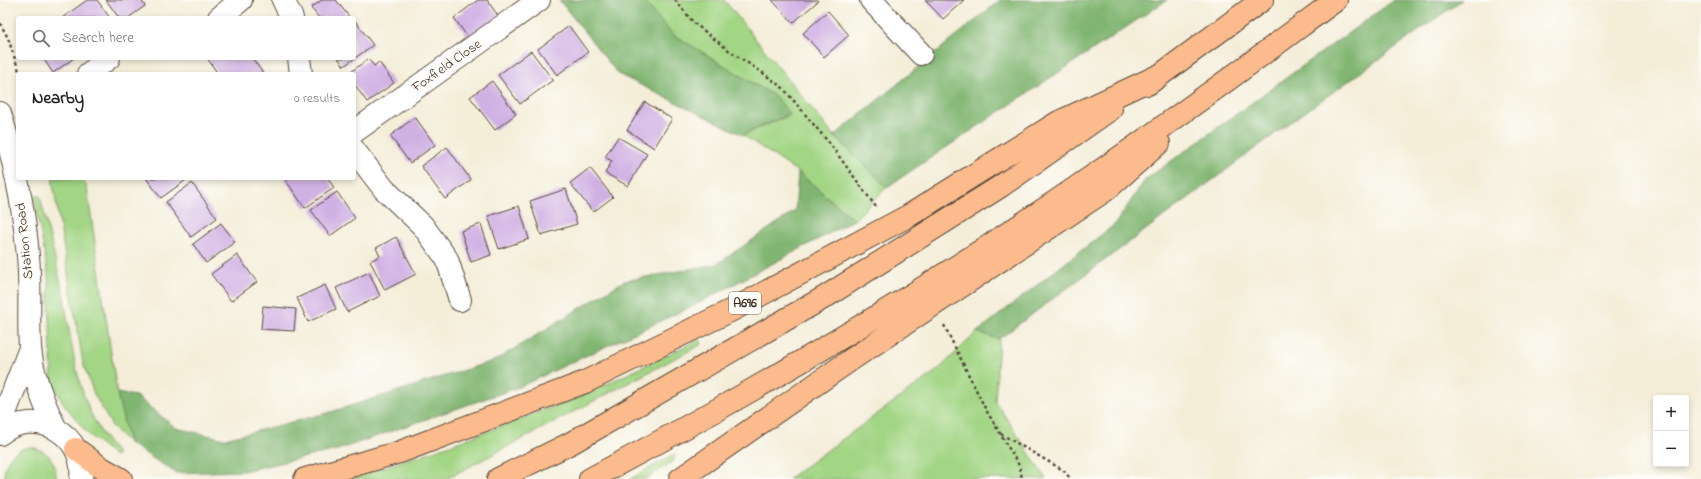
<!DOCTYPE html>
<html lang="en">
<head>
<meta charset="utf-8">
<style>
	:root { --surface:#fff; --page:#f2f2f2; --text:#222; --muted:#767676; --line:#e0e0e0 }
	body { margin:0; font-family:"Indie Flower",sans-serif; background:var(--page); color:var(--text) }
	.controls { position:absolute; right:12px; bottom:12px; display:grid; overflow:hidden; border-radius:4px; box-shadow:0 2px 6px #0003 }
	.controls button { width:36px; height:36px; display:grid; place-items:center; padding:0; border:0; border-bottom:1px solid var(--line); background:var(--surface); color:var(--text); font:20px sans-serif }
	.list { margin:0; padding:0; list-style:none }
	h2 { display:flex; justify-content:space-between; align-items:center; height:52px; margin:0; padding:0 16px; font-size:17px }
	h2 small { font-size:13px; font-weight:400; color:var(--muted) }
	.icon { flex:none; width:22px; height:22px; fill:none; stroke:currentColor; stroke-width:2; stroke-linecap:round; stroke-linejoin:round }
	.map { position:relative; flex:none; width:1701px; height:479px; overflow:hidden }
	.search { position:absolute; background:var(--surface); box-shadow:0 2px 6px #0003; left:16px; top:16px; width:340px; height:44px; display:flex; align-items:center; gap:10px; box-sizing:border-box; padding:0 14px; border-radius:4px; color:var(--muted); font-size:15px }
	.panel { position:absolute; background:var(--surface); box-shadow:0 2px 6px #0003; left:16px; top:72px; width:340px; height:108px; border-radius:4px }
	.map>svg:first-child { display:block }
	.green { fill:#a2d584; stroke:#6e8051 }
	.forest { fill:#81b672; stroke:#5e7048 }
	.building { fill:#d0b1e4 }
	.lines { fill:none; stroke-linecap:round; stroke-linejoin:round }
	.minor-casing { stroke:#57473a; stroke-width:24 }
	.tertiary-casing { stroke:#57473a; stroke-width:24 }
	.trunk-casing { stroke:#57473a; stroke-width:24 }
	.path { stroke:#57473a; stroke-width:2.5; stroke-dasharray:3 3; stroke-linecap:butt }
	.minor { stroke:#fff; stroke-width:22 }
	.tertiary { stroke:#fff; stroke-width:22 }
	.trunk { stroke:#fbbb8c; stroke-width:22 }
	.labels { text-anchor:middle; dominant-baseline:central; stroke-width:4; stroke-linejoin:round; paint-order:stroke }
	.shield { fill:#fdfcf7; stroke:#75695f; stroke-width:1 }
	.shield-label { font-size:13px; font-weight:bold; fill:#3b2a1e }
	.street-label { font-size:14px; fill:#3b2a1e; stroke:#fdfcf7 }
</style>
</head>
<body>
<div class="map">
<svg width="1701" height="479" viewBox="0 0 1701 479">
	<rect width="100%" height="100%" fill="#fdfcf7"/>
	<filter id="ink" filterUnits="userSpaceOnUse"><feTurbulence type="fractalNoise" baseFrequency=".025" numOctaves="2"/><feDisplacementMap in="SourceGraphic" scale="8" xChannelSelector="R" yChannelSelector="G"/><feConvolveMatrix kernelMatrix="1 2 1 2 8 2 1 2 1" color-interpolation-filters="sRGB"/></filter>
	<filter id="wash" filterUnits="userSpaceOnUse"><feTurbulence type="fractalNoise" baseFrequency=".012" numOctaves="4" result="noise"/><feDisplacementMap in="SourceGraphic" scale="16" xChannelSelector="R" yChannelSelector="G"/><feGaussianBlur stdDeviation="0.9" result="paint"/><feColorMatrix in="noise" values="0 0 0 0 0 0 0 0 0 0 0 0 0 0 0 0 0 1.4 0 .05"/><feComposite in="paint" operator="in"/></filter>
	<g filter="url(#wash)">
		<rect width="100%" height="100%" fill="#f4eed9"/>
		<path class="green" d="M643,0H724L834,136L887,187L854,220L798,172L743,135L790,115L776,97L672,34Z
			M52,178H82L87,188L117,393L129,443L113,428L94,394L83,363Z
			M34,196H40C47,227 55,257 62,288C73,345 75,409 118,454L115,456L87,433L63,403L52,382L48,274Z
			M977,332L999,339L995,401L1046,479H788L939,369Z
			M700,339L702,344L446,479H348L445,447L584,395Z
			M29,447C47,449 57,461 56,479H5C2,462 13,450 29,447Z
			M675,454L673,461L646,479H630Z"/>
		<path class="forest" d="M559,0H643L672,34L776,97L790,114L743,135L618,74Z
			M1000,0H1167L887,187L834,136Z
			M1394,0H1462L1284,127L999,339L977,332L1115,224L1145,180Z
			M798,172L854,220L697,304L519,387L337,450L244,471L176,473L129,443L117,393L136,396L176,428L225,439L331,412L496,360L624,281L717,264L795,211Z"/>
		<g id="blocks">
			<path class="building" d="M87,0H97L110,18H62Z
				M106,0H141L145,6L128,18H119Z
				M322,0H336L350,18H319L311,8Z
				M478,0H487L499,17L469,39L454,18Z
				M772,0H817L818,1L793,23Z
				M925,0H964L943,19Z
				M828,11L849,35L824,57L803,33Z
				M356,22L373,45L344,66L338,58H354V24Z
				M569,26L588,52L557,75L538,49Z
				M531,51L553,80L520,104L498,75Z
				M43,58H74L53,73Z
				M207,58H252L263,73L218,74Z
				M368,59L374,66L379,62L394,83L367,102L354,84V74H348Z
				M492,81L516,114L495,130L470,97Z
				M645,102L672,119L654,148L627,130Z
				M415,117L435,145L410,163L390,136Z
				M618,137L647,154L628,186L605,173L612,161L605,157Z
				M447,147L471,180L445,199L421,166Z
				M590,168L613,197L593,212L570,183Z
				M146,178H189L161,198Z
				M284,178H328L334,188L305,208Z
				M192,183L217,218L191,237L166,202Z
				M566,189L577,224L541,235L530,201Z
				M337,192L355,218L330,236L311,210Z
				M519,206L529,239L499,249L488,216Z
				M221,223L235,242L206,263L193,244Z
				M481,224L491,255L471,262L461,231Z
				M396,237L416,274L385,290L370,261L380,256L376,248Z
				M237,255L257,282L231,301L211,274Z
				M369,272L380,296L347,312L336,288Z
				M325,285L336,309L308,322L297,298Z
				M263,306L296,309L294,331L261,329Z"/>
		</g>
	</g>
	<g filter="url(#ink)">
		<use href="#blocks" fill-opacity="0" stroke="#57473a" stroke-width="1"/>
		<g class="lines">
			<defs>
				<path id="minor" d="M283,0L292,18
					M871,0L921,54
					M219,18L241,0
					M299,58L301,74
					M88,74L109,58
					M354,132L539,0
					M354,150L384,189L423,226L447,259L460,300"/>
				<path id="tertiary" d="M0,113C14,159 24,208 28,256C31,286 28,316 30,347C32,374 43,402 55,427
					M0,426L30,348
					M0,434C36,406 86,434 81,479"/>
				<path id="trunk" d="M1148,84L1262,0
					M76,449L100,467L121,479
					M305,479L400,452L585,382L734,309L910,215L1057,123L1160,75
					M498,479L571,443L825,297L1001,186L1111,109
					M590,479C764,387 933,287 1094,175C1176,119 1256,59 1336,0
					M680,479L852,359L1106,190L1159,143"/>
			</defs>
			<use href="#minor" class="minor-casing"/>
			<use href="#tertiary" class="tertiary-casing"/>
			<use href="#trunk" class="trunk-casing"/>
			<path class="path" d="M675,0L694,23L731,52L763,73L783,88L830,144L876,207
				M0,23L8,38L20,74
				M944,325L986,410L1020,467L1022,479
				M1001,434L1063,470L1071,479"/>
			<use href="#minor" class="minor"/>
			<use href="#tertiary" class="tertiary"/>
			<use href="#trunk" class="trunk"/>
		</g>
	</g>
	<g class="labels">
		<rect class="shield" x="729" y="292" width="32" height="22" rx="3"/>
		<g class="shield-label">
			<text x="745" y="303">A696</text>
		</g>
		<g class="street-label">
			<text transform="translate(447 66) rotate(-35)">Foxfield Close</text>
			<text transform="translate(25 241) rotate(-96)">Station Road</text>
		</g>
	</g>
</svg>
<div class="controls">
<button>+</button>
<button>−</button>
</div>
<div class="search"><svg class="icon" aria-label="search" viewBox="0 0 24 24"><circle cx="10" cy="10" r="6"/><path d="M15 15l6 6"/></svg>Search here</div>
<section class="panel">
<h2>Nearby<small>0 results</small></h2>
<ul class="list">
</ul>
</section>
</div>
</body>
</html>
